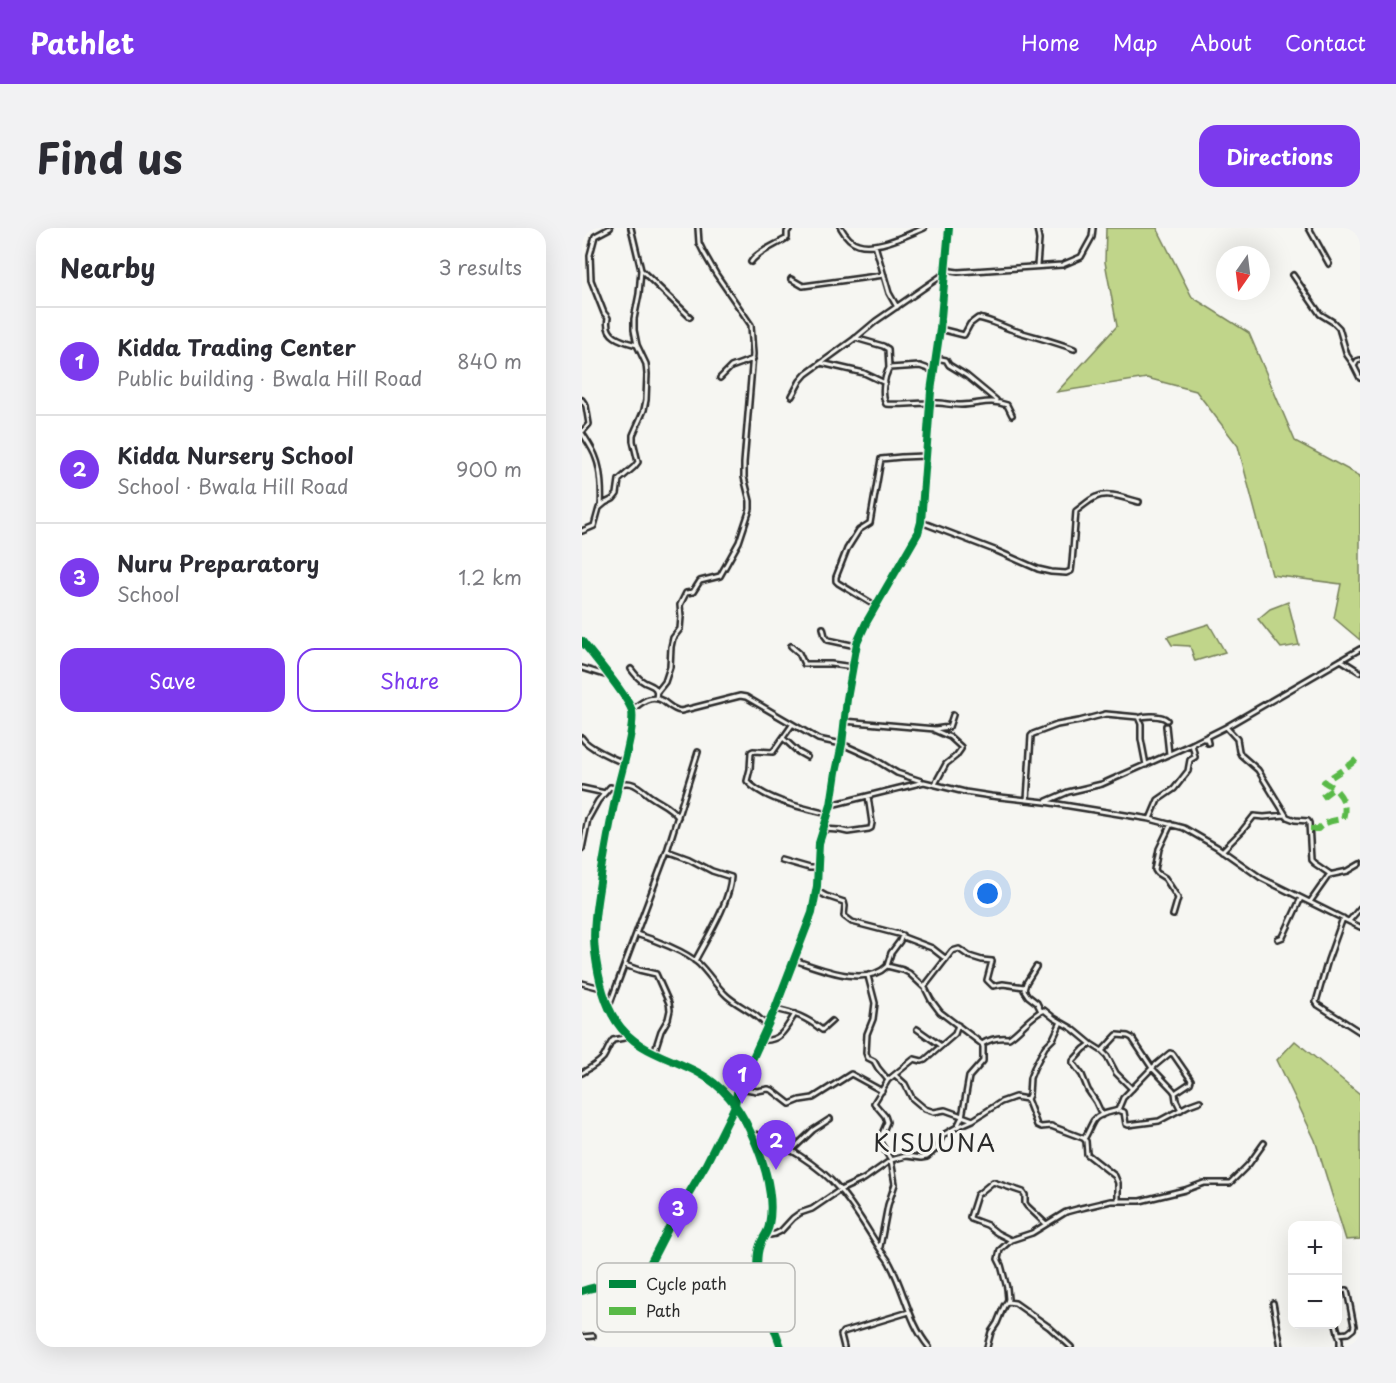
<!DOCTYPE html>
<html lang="en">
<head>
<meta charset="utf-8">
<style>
	:root { --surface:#fff; --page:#f2f2f3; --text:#2b2b33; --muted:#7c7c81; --line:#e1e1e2; --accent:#7c3aed }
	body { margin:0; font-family:"Playpen Sans",sans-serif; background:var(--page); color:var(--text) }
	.controls { position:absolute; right:18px; bottom:18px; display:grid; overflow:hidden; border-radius:12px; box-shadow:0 6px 24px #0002 }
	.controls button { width:54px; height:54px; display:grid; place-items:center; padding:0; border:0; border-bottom:2px solid var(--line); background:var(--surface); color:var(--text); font:30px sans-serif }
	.compass { position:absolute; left:634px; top:18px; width:54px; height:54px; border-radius:50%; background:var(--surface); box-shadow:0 6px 24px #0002; rotate:194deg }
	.you { position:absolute; left:406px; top:666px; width:21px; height:21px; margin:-15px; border:4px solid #fff; border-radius:50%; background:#1a73e8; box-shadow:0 0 0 9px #1a73e833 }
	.badge { display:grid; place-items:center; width:39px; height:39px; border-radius:50%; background:var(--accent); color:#fff; font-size:20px; font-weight:700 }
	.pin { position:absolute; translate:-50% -50px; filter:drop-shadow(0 2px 3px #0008) }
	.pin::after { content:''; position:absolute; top:32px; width:21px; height:18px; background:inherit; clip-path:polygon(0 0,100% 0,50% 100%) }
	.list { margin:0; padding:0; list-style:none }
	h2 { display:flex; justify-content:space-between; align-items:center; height:78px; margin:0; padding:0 24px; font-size:26px }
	h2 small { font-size:20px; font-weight:400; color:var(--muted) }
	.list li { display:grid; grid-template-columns:39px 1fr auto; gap:18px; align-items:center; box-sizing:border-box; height:108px; padding:0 24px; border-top:2px solid var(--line) }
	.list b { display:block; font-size:22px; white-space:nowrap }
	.list p { margin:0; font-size:20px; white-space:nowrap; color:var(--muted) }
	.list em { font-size:20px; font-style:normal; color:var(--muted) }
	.actions { display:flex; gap:12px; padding:18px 24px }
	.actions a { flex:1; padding:14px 0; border:2px solid var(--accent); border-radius:18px; text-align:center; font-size:21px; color:var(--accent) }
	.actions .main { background:var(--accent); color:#fff }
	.map { position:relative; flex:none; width:778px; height:1119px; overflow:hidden; border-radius:18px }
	header { display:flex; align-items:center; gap:36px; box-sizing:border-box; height:84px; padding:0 30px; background:var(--accent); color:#fff }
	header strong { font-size:28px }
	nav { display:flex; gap:33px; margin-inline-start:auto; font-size:21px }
	.intro { display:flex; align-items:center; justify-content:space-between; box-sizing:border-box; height:144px; padding:0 36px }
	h1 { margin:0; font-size:42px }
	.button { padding:15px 27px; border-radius:18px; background:var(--accent); color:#fff; font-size:21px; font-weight:700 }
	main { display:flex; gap:36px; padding:0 36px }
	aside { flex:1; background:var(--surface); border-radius:18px; box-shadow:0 6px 24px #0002 }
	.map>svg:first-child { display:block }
	.green { fill:#c0d58a; stroke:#76805a; stroke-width:1.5 }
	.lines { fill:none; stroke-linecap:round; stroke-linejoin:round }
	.street-casing { stroke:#2b2b2b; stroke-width:8 }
	.secondary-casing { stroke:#2b2b2b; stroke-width:9 }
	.street { stroke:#f6f6f2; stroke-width:3 }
	.secondary { stroke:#f6f6f2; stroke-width:4.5 }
	.quiet { stroke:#58b947; stroke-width:6; stroke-dasharray:12 6; stroke-linecap:butt }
	.cycleway-casing { stroke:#f6f6f2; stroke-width:11 }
	.cycleway { stroke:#00873e; stroke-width:8 }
	.labels { text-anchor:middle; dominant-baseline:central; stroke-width:6; stroke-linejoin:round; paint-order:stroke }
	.quarter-label { font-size:24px; letter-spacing:1.5px; fill:#2b2b2b; stroke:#f6f6f2 }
	.key { fill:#f6f6f2; stroke:#b9b9b6; stroke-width:1.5 }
	.key-label { font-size:16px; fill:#2b2b2b }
</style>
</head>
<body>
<header>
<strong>Pathlet</strong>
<nav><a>Home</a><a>Map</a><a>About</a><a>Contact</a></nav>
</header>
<div class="intro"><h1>Find us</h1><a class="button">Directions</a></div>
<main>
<aside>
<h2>Nearby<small>3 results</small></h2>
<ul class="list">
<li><span class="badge">1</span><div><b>Kidda Trading Center</b><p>Public building · Bwala Hill Road</p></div><em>840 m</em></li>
<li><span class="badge">2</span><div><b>Kidda Nursery School</b><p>School · Bwala Hill Road</p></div><em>900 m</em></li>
<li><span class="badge">3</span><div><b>Nuru Preparatory</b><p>School</p></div><em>1.2 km</em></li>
</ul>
<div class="actions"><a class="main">Save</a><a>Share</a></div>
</aside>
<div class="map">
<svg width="778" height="1119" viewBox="0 0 778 1119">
	<rect width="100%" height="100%" fill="#f6f6f2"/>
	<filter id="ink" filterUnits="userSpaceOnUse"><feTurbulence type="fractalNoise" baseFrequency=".0167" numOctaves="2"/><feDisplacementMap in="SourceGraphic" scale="12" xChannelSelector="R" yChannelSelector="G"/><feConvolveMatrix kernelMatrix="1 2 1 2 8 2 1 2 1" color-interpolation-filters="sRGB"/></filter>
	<g filter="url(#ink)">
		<path class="green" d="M524,0H575L610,69L667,105L713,213L778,248V412L752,390L759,356L690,347L656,218L614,163L565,150L475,164L535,98L523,34Z
			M706,374L717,417L699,420L676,391L688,381Z
			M627,396L643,424L613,433L608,418L590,417L585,409Z
			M713,813L778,866V1011L764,1012L733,912L695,832Z"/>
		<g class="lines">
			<defs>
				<path id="street" d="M28,0L13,8L8,27L9,52L22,85L26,90C22,109 40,113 55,117
					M259,0C263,7 268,14 276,16C295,22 325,7 342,0
					M727,0L747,36
					M293,17L307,65L315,79
					M169,34C175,24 194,17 205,10V4L208,0
					M455,38L457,12L455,0
					M362,39L369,43L376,44L480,37L499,29L510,9L511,0
					M59,42L108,89
					M711,47L738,86L751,94L757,100L765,127L772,137
					M209,51L221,58L302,47
					M358,101L382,107L388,96L396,90C408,92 417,97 428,101C449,108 471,113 492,121
					M273,110L301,118L306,121L307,140
					M354,130L364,132L367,137L385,148L414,172
					M778,132L775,133L772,138L778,150
					M239,135L282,145L303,155
					M352,143L338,138L307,140C302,150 299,166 304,176C318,177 332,175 346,175C357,174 368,177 379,177C397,177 407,170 425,177L430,187
					M138,150L149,139L171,131
					M210,168L218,153L224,146L275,109L294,93L362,46
					M0,172L4,178L7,196L0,204
					M0,205C5,213 11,221 14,230C19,242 20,265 19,278
					M339,294L415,323L456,341L469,344L484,345L489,343L490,335L494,283C500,279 507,272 514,269C526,263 545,271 557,274
					M0,303L12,298L17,280L23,275L31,271L35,266L37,252L52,239L56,234L51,213V207L62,182L64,172L65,146L64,136L55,117L52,102V91L57,66L59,42L49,0
					M294,378L256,355L254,353V349L265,321L277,302L288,295L299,231L319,229L343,228
					M241,400L243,408L246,412L274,418
					M209,418L217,425L222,436H249L271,439
					M759,432L778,444
					M0,440L26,448
					M49,441C52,445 55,449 59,452C68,459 77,456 74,470
					M75,464L83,454L88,439L89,419L91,410L98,401L99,389L98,377L104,365L111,364L118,353L138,348L157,314L168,281V273L162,249V235L171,126L169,97L134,46L122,25L117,15L116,0
					M49,483C59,474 69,466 81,473C88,478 91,482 99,483L158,468L164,469L236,511L260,516L289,529L315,545L339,553
					M557,490C563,487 580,487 585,492
					M262,493L353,501L367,499L371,487
					M210,497L191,524L171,523L169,524L168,541L165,553C182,572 221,580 246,586
					M584,498L587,526
					M644,499L655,511L657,523L659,527L676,542L705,589L713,592L726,593L727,595L729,632L732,635L748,646
					M352,502L368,509L379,519V521L374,528L364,536L353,556
					M0,510C5,519 32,531 42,535
					M201,510L216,524L225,529
					M622,511H625L626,515
					M38,556C52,552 58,561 68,568C79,576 87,577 96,589
					M0,560L23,565
					M445,572L449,508L451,506L475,497L497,493L516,488L524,486L556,489L559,496V511L564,537
					M465,573L486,564L520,556L610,516L644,499L778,421
					M249,577L342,554L383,564L409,568L463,574L568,591L602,600L635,619L679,650L778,699
					M568,591L576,572L592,561L606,543L608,532L613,529L610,516
					M589,596L577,621L573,642L575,645L583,650L596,670L591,687
					M241,601L257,602L266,604L287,601L289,600L290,595L286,568
					M0,621L6,591L16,573L28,559L36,561
					M85,623L107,631L130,643L149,649C148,674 125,710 113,733
					M640,623L660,603L672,588L682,589L703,587
					M199,632L227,640H236
					M235,663L244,668L262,674L263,678L262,688L270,694L320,707L318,713L309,725L305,738
					M728,674L747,647L766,643L778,636
					M761,690L746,732L734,774L736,777L778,804
					M767,693L778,680
					M54,706C71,711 105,724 117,736C127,746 134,758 145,768C157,779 176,785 185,799
					M321,709L350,720L364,731
					M696,711L701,709L719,670
					M212,732C237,740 283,760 305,738L321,742L327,745L343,760L349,772L358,784L400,816L401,819V833L387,849L380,889L376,897
					M43,737L57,742L74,746L87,775L88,782L86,791L79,803L72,825
					M454,739L444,755L442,762L446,768L455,775L459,783
					M286,748L293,775L291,791L285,806L284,825L286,830L292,833L296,840L306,852
					M0,755L19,760
					M342,759L370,723L377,721L387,728L400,732L410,733L405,752L411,758L421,756L442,759
					M27,778L85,623L116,524
					M193,781C212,785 224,789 240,802L250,793
					M335,801L359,818
					M180,812C199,814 204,800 213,786
					M400,816C409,810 417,809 427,810C439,802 449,787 462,782L472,790L491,801L509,816L520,823L525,828L534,845L550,861
					M509,816L502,821L491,833V835L500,847L506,862L514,874L520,887
					M520,823L535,807L546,808L550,810L570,840L591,862L593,865L594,872L599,882
					M0,845C7,841 15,836 21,830C25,824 26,818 31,812L48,809
					M313,847L323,856L330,870L343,881L352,884L363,882L391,892
					M158,860L175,863L186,861L190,862L208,876L218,872L231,870L269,846L300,863
					M445,871L455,897L459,899L469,898L501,910L504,913L505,926L533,948L536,955V971
					M536,882L542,884L544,896L546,897L577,893L607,877L618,873
					M169,905C198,912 238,938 257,961C273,979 285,1001 298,1021C301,1026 306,1031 308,1036C323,1064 327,1095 347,1119
					M502,911C506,905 508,898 512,892C517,885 528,885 536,882L541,870L570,840L588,825L591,826L609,852L608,855L593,865
					M209,923L231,902L248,891
					M464,996L445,978L443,975V967L441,964L411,954L395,967L388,989L389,991L405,997L415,1005L429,1012L450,1005L484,984L495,981L529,973H558L603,962L622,955H648L667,936L682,915
					M186,1004L188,1007L193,1006L199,1003L211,990L218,985L230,981L258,962L282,951L309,932L324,928L339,930L345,929L354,921L361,907L375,899L391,892L419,874L433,869L445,871L447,867L448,850L452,840L463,819L471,811L479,794
					M298,1019L306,977L313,956L309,932L297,913L305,894L303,888L292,875L306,852L332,831L340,833L343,832L373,806L376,797
					M0,1063C23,1055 26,1058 49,1064L53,1063L56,1059L88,997L124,936L150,884L153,877L155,865L193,781L230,685L235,658L237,615L249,577L254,544L260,516L265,471L275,415L284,395L336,305L339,294L349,163L358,101L367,0
					M756,1063L765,1062L772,1098L771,1101L766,1105L756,1106
					M425,1074L426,1071L425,1060L419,1037L416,1031L418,1022L429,1012
					M691,1075L699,1119
					M754,1096L758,1112V1119
					M0,1109L11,1108
					M262,1119L259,1107L261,1104L327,1084
					M405,1119L409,1104L415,1095L422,1078L425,1074L433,1075L467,1099L489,1119"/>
				<path id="secondary" d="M0,413C11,428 46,468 50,483C53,500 40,541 36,559C29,588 24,618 19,648C15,673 10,700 13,724C16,748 21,773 34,793C54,824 88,829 117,845C141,858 158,880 169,905C182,933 193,967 187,997C186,1005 180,1010 178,1017C173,1030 176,1049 178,1062L199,1119"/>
			</defs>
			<use href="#street" class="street-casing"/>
			<use href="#secondary" class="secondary-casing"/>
			<use href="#street" class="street"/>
			<use href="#secondary" class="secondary"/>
			<path class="quiet" d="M740,569L752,560L742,554L769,536L778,528
				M728,601H736C742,594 752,592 761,591C765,578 762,570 752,560"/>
			<defs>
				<path id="cycleway" d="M0,413C11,428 46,468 50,483C53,500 40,541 36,559C29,588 24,618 19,648C15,673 10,700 13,724C16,748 21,773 34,793C54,824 88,829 117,845C141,858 158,880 169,905C182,933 193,967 187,997C186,1005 180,1010 178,1017C173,1030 176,1049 178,1062L199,1119
					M0,1063C23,1055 26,1058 49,1064L53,1063L56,1059L88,997L124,936L150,884L153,877L155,865L193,781L230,685L235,658L237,615L249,577L254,544L260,516L265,471L275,415L284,395L336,305L339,294L349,163L358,101L367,0"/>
			</defs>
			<use href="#cycleway" class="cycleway-casing"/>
			<use href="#cycleway" class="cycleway"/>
		</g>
	</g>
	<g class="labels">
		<g class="quarter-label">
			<text x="353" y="914">KISUUNA</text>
		</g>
	</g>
	<rect x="15" y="1035" width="198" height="69" rx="9" class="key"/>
	<rect x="27" y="1052" width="27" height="8" fill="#00873e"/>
	<rect x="27" y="1079" width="27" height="8" fill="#58b947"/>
	<g class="key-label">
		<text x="64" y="1062">Cycle path</text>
		<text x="64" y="1089">Path</text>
	</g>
</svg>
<div class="controls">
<button>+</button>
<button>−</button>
</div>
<svg class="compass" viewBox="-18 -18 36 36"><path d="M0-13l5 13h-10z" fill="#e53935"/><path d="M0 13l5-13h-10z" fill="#7c7c81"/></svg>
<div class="you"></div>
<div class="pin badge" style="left:160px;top:876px">1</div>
<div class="pin badge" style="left:194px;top:942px">2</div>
<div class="pin badge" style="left:96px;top:1010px">3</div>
</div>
</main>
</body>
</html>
